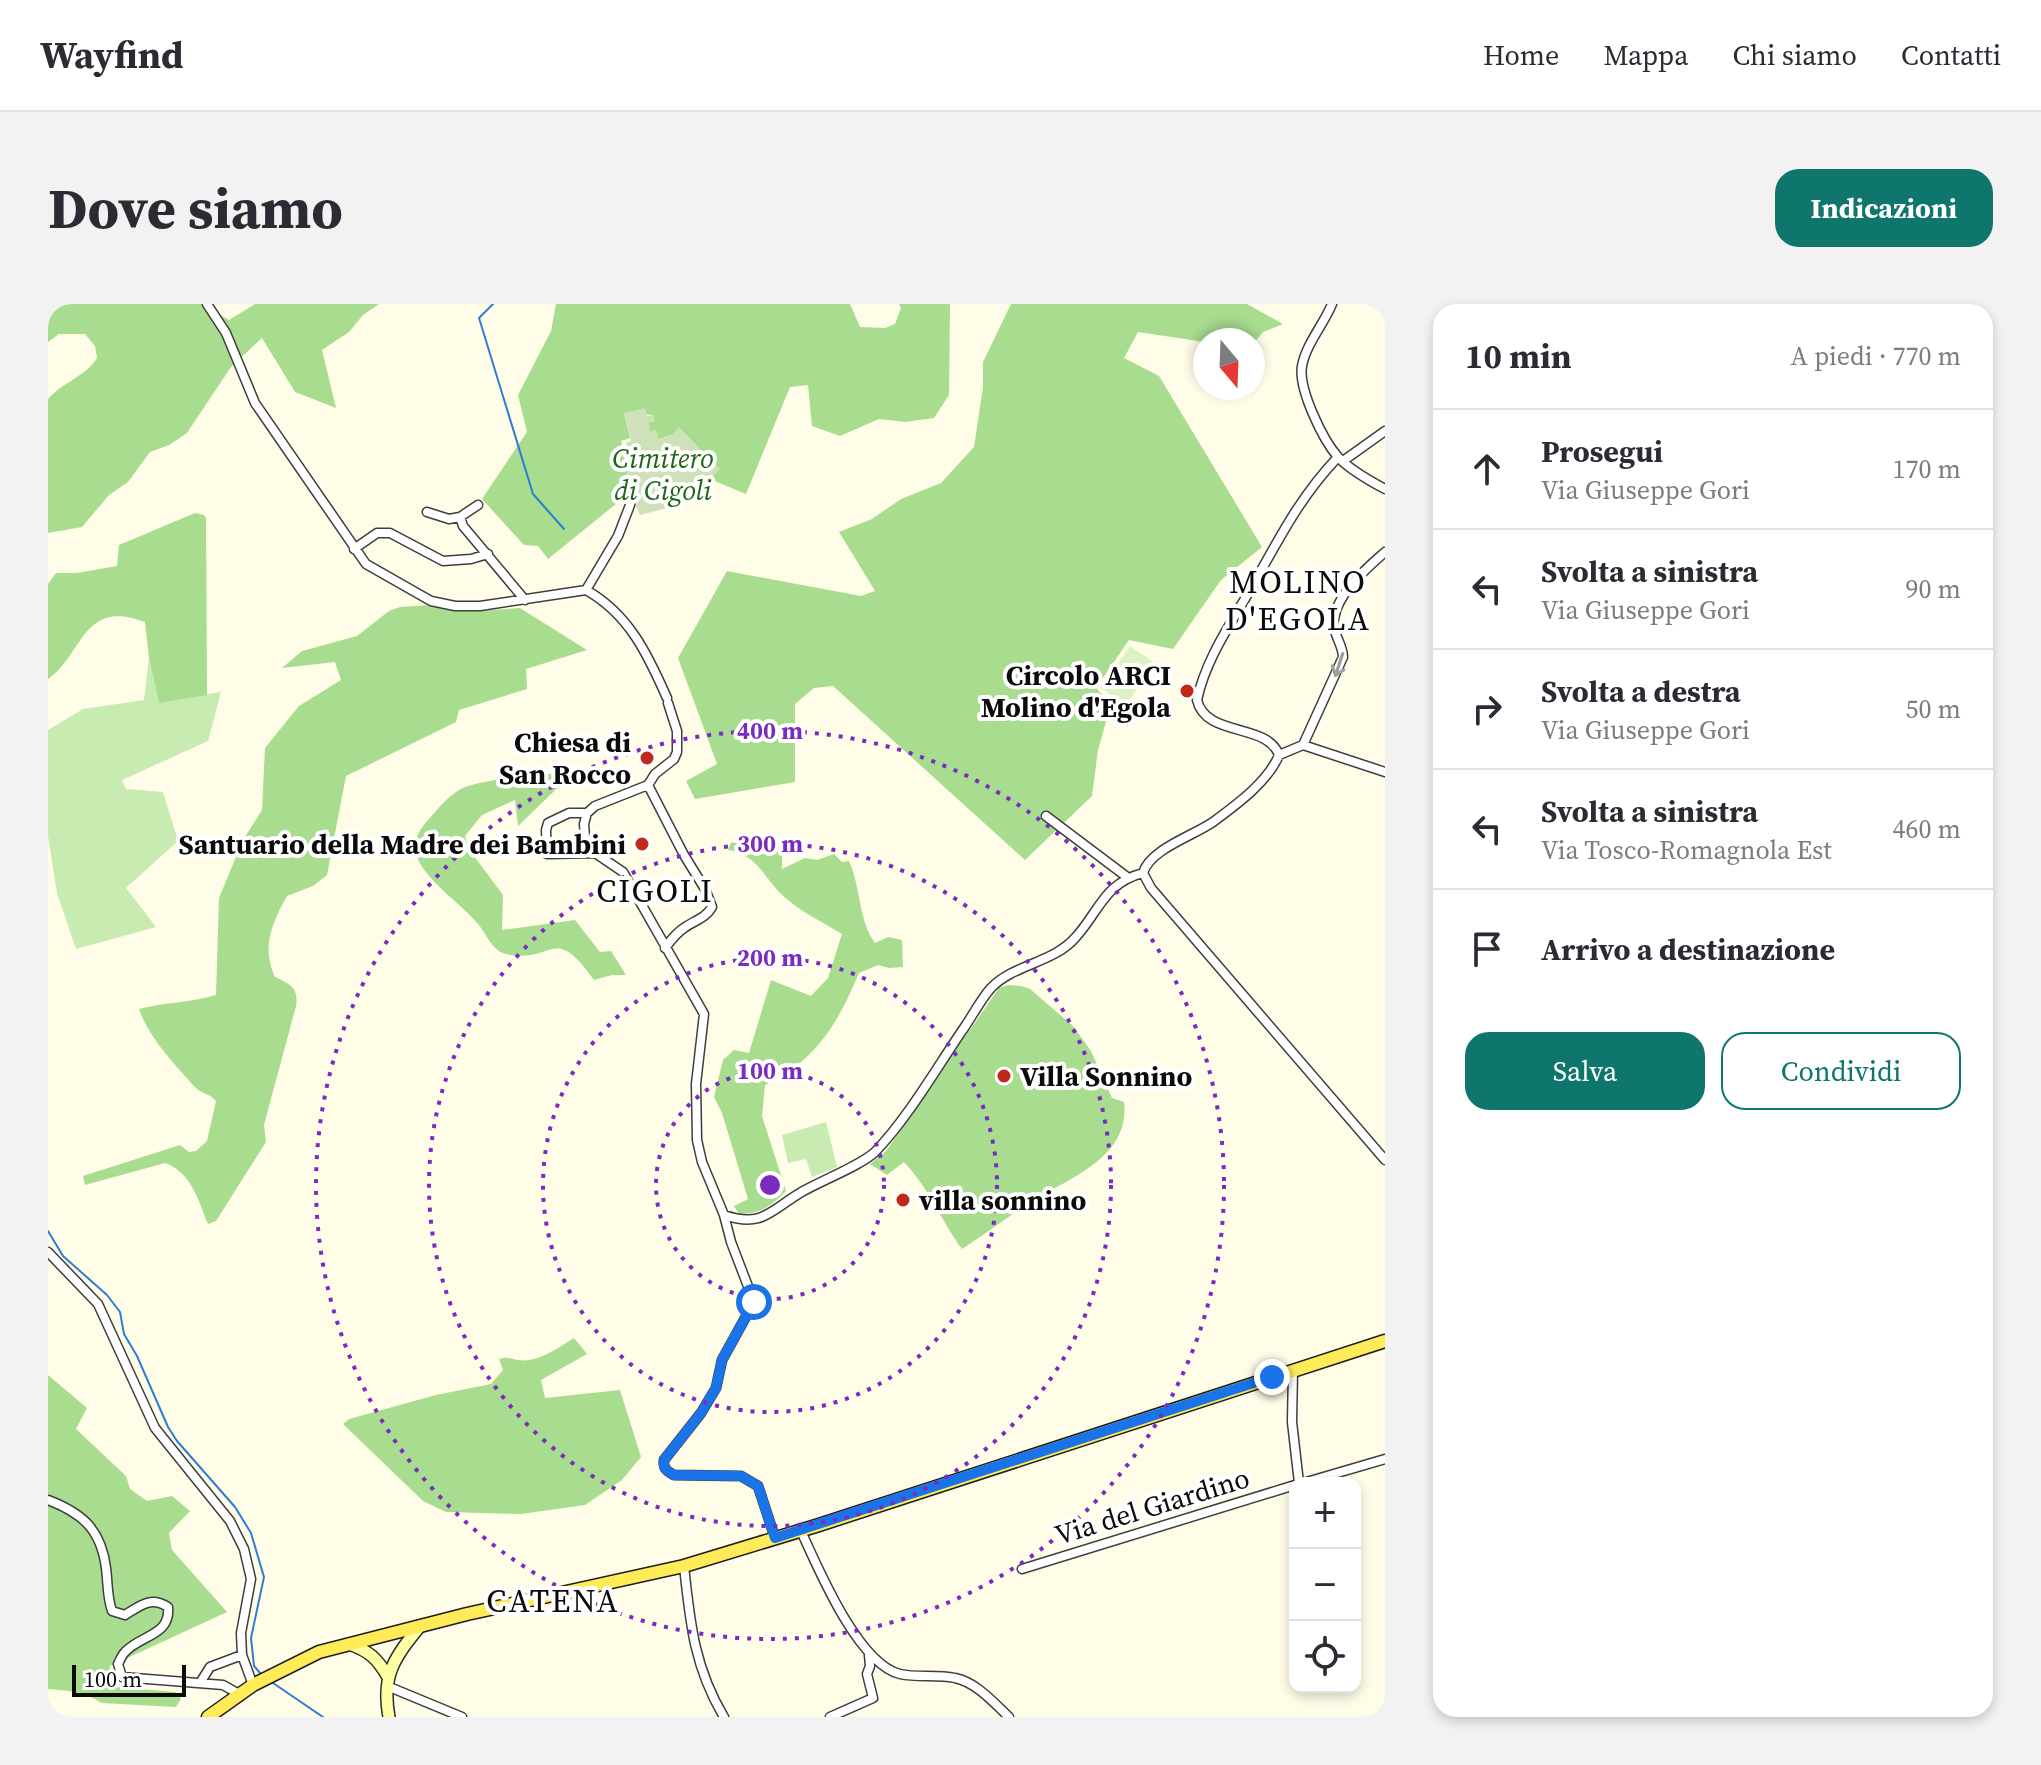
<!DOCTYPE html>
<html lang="it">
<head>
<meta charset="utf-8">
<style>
	:root { --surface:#fff; --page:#f2f2f3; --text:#2b2b33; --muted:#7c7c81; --line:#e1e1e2; --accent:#0f766e }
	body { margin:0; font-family:"Source Serif 4",serif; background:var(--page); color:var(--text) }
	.controls { position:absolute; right:24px; bottom:24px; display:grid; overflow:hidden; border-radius:16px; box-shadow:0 4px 12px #0003 }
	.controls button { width:72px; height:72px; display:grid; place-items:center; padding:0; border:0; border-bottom:2px solid var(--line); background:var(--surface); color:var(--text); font:40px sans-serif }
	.compass { position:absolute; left:1145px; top:24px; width:72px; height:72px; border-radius:50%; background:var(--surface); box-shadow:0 4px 12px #0003; rotate:161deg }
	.scale { position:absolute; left:24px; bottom:20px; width:114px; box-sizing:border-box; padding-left:8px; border:4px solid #0b0b0b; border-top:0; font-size:22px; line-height:28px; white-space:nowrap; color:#0b0b0b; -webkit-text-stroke:6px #fff; paint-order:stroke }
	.stop { position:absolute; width:24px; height:24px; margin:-18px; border:6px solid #1a73e8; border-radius:50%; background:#fff }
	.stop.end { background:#1a73e8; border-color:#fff; box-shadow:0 2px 8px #0008 }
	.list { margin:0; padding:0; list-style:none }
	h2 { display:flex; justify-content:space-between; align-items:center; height:104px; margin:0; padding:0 32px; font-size:34px }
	h2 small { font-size:26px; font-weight:400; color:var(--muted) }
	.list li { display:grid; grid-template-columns:52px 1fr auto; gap:24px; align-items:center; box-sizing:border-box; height:120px; padding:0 32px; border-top:2px solid var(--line) }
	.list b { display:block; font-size:30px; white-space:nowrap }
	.list p { margin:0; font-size:26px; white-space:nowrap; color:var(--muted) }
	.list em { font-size:26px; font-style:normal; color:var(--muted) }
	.actions { display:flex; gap:16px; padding:24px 32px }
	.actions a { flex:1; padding:18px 0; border:2px solid var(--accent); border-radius:24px; text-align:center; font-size:28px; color:var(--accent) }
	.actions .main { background:var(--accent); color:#fff }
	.icon { flex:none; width:44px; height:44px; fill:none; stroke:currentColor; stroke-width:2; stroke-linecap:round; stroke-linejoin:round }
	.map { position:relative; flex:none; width:1337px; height:1413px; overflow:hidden; border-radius:24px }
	header { display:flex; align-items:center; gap:48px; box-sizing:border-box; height:112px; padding:0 40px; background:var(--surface); border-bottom:2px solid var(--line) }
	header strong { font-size:38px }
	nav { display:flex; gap:44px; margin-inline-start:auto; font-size:28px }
	.intro { display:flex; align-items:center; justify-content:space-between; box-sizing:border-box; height:192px; padding:0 48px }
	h1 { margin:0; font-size:56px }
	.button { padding:20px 36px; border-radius:24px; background:var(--accent); color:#fff; font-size:28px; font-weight:700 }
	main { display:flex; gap:48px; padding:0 48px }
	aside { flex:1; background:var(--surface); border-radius:24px; box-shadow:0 4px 12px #0003 }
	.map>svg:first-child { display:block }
	.green { fill:#c7ebb0 }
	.forest { fill:#a8dc8f }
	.cemetery { fill:#cfe1b9 }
	.pitch { fill:#dcf2c3 }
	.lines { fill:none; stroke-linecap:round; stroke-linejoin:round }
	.stream { stroke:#2d7dd5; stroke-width:2 }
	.street-casing { stroke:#3e3e3e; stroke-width:11 }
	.secondary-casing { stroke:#2d2d2d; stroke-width:14 }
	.primary-casing { stroke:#1c1c1c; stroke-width:15 }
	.street { stroke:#fff; stroke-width:8 }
	.secondary { stroke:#feffa3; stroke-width:11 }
	.primary { stroke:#ffeb58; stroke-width:12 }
	.oneway { stroke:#9d9d9d }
	.route { stroke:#1a73e8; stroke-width:10 }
	.ring { fill:none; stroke:#7b2cbf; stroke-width:4; stroke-dasharray:4 8 }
	.poi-dot { fill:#c1281c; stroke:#fff; stroke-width:3 }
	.labels { text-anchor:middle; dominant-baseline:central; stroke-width:8; stroke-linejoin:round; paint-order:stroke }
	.park-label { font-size:28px; font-style:italic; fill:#1f6518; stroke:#fff }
	.poi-label { font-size:28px; font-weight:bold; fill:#0b0b0b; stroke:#fff; text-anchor:end }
	.street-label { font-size:28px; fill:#0b0b0b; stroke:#fff }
	.quarter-label { font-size:32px; letter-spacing:2px; fill:#0b0b0b; stroke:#fff }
	.centre { fill:#7b2cbf; stroke:#fff; stroke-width:4 }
	.ring-label { font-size:24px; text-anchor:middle; font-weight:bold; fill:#7b2cbf; stroke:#fff; stroke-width:8; stroke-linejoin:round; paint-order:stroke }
</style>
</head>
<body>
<header>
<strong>Wayfind</strong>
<nav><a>Home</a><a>Mappa</a><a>Chi siamo</a><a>Contatti</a></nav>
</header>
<div class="intro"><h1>Dove siamo</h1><a class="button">Indicazioni</a></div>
<main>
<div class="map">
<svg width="1337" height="1413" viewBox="0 0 1337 1413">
	<rect width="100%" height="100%" fill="#fffde8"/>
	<path class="green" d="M101,354L111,398L173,388L160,437L74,476L78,485L115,488L130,537L78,584L108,623L28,645L9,589L0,532V426L35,405L96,396Z
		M778,818L789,863L764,873L758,855L740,859L734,831Z"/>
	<path class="forest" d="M0,0H154L181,16L207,0H331L315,11L301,28L274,46L288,104L247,88L214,34L183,63L139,129L121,141L102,148L80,178L61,191L34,223L0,229V95C15,78 37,73 49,54L47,42L37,30H11L0,38Z
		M508,0H802L812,23L837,24L847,20L853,4L851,0H902L901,91L886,114L857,118L831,115L792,132L764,122L760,81L742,83L698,190L662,175L671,165L631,124L625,130L610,136L602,128L600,118L606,116L605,111L576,109L582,134L573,137L581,175L579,191L500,255L490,242L476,241L434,195L479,128L470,91L503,27Z
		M963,0H1199L1235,20L1215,28L1205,40V36H1157V38L1090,28L1076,54L1111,72L1214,243L1173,276L1125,345L1081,336L1048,384L1063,400L1050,446L1044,492L977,556L785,382L766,384L747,400V478L647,495L638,477L669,460L630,354L679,267L813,292L827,287L791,228L824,215L853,195L893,179L926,143L935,83V58Z
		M147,209L156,211L158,214L159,391L111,399L101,354L97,318C34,294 36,350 0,375V280L8,269H29L69,262L71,241Z
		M384,301L393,304L428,307L472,304L539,346L478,365L479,385L411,406L408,418L298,472L279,571L265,582L239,592C224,619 213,644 227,673C242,680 251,684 248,702L216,821L218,838L168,917L160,920C150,896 144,869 117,859L37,881L35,872L132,841L141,848L148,847L159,837L168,797C162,789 154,791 147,783C127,761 101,734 91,705C117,698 143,699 168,691L171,594L195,536L214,506L217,444L251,402L293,376L287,358L234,364L254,347L309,332L341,307L352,303Z
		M526,468L470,522L467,496L434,511L417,532L420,544L455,591L454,626L527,616L552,648L563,647L578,671H564L546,676C504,617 506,661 458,650C444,647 438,629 430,620C412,598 373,574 367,547C365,536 373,523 381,515C391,503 403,489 417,483C443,474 498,470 526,468Z
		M683,538L709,544L734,538V565L757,554L769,556L786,550L794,558L801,557C813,583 810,616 827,639L840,633L854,636L855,663L841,664L830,661L811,669C790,719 768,757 717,781L714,812L738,887C722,903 714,909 691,910L686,902L700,895L674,809L666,793L675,756L686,746L701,749L723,676L763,692L780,674L794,630C776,619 757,610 740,596C716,577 712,551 680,546Z
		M960,681L973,682L982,685L1025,722L1043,747L1064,794L1076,798C1083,854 1019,875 981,899C959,914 937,930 914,945C892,915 883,887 856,858L839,871L822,860L838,847L951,684Z
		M526,1034L539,1050L493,1076L497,1094L572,1086L593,1153L574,1176L537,1201L473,1210L398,1208L375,1197L295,1120L301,1115L388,1091L443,1080L455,1066L451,1055C460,1052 462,1055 470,1056C490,1059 510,1044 526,1034Z
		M0,1071L39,1104L28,1125L78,1172L82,1185L99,1197L124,1192L142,1207L121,1229L124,1246L179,1308L62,1362V1371L67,1383L128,1388L133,1395L128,1403L54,1399L41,1392L21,1387L0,1385Z"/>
	<path class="cemetery" d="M597,104L599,112L605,111L607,117L600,119L602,127L608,126L611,136L625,130L631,123L672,165L638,199L592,211L588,202L579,198L581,175L578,160L582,157L578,139L583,137L576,109Z"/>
	<path class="pitch" d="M1082,342L1107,359L1078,401L1053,384Z"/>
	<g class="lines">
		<path class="stream" d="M445,0L431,14L485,190L516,225
			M0,927L15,952L59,991L72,1008L76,1030L89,1052L120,1123L129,1137L187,1203L203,1229L216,1273L203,1334L206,1362L212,1369
			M225,1379L275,1413"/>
		<defs>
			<path id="street" d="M159,0L178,29L207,99L318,260L383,297L407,302H432L538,286C581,310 600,351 619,394
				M1284,0C1276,20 1258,40 1254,62C1250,85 1275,136 1290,153C1302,166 1322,177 1337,185
				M1295,157L1337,127
				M379,208L401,215L412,213L415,222L477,296
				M412,213L430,201
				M306,245L329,229H342L395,257L423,255L440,250
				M538,286L570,232L582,201
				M620,399L629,427V448L626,455L607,470L600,481L547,502L539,509L536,520L537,533L547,549L575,568L656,710L648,780L649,836L654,858L676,911L683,938L706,998L674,1056L668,1084L653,1109L616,1156C615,1165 619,1167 626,1171L693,1172L710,1182L727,1234
				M1255,441L1295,353C1295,342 1287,333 1286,322C1284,293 1318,265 1337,248
				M1231,451C1219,418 1158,434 1149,396C1158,354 1184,318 1205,281C1232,233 1252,193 1290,153
				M1231,451L1255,441L1337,468
				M600,481L636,551L657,585L664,603C657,615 647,616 636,624C628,629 623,636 617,644
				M539,509H521L500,519L498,526L499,550L547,549
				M998,512L1079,573
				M1095,569L1103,584L1337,856
				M1095,569C1102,545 1145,532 1165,518C1188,501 1220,478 1231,451
				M676,911C714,924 722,907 752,889C772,877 812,862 827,848C860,814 889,763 916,724C925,711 933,695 943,684C966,660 1005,659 1027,634C1051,608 1056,579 1095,569
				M0,948L50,1000L107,1124L182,1217L196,1245L203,1275L193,1329L194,1351L205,1381
				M1245,1066L1244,1118L1251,1179
				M1255,1179L1337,1155
				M0,1196C34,1209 53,1225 58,1264C60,1279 59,1293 64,1307L77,1311C93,1301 103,1292 120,1303C123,1332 92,1331 77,1348C74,1351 72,1356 70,1360L74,1373L175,1381L191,1390
				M753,1227C770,1264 810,1360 852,1370C869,1374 889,1370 907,1374C928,1378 946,1399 961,1413
				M636,1262C642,1318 646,1363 676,1413
				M974,1265L1247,1181
				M152,1379L162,1363L194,1351
				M339,1382L414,1413
				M782,1413L825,1394L819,1370L822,1362L821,1351"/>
			<path id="secondary" d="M301,1340C321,1347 329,1354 340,1373
				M341,1413C333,1371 347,1353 372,1322"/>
			<path id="primary" d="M160,1413L205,1381L271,1348L419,1310L636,1262L771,1221L1337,1037"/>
		</defs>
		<use href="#street" class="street-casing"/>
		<use href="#secondary" class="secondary-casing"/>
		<use href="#primary" class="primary-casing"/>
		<use href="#street" class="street"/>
		<use href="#secondary" class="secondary"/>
		<use href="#primary" class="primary"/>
	</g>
	<defs><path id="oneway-shaft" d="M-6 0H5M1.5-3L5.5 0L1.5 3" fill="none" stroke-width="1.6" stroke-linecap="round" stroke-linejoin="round" transform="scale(2)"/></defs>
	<use class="oneway" href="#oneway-shaft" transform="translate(1291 361) rotate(108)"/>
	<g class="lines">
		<path class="route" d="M706,998L674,1056L668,1084L653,1109L616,1156C615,1165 619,1167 626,1171L693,1172L710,1182L727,1234L1224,1073"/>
	</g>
	<g class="ring">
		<circle cx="722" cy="881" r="114"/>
		<circle cx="722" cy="881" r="227"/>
		<circle cx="722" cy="881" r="341"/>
		<circle cx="722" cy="881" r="454"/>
	</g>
	<g class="poi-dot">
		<circle cx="1139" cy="387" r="8"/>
		<circle cx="599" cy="454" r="8"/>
		<circle cx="594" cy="540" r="8"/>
		<circle cx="956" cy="772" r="8"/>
		<circle cx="855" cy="896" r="8"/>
	</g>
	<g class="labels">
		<g class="park-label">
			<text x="615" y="154">Cimitero<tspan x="615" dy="32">di Cigoli</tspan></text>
		</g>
		<g class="poi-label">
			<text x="1123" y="371">Circolo ARCI<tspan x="1123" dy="32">Molino d'Egola</tspan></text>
			<text x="583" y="438">Chiesa di<tspan x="583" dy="32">San Rocco</tspan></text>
			<text x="578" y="540">Santuario della Madre dei Bambini</text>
			<text x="972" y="772" text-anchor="start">Villa Sonnino</text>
			<text x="871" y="896" text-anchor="start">villa sonnino</text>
		</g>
		<g class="street-label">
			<text transform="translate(1104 1202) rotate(-17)">Via del Giardino</text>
		</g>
		<g class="quarter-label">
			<text x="1250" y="278">MOLINO<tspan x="1250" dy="37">D'EGOLA</tspan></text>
			<text x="607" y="587">CIGOLI</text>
			<text x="505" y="1297">CATENA</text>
		</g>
	</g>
	<circle cx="722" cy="881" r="12" class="centre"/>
	<g class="ring-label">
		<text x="722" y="435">400 m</text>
		<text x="722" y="548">300 m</text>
		<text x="722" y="662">200 m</text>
		<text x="722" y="775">100 m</text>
	</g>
</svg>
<div class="controls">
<button>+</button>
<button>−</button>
<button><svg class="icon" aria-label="locate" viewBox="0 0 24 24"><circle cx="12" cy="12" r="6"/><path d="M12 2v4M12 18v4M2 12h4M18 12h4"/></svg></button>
</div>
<svg class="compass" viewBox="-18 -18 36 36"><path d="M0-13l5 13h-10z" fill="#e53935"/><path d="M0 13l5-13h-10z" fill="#7c7c81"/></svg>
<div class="scale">100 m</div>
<div class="stop" style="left:706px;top:998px"></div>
<div class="stop end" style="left:1224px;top:1073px"></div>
</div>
<aside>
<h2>10 min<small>A piedi · 770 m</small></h2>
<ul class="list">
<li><svg class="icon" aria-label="ahead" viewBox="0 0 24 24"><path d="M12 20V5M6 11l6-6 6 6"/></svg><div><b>Prosegui</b><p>Via Giuseppe Gori</p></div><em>170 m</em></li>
<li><svg class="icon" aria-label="left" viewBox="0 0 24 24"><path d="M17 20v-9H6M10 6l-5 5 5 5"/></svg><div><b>Svolta a sinistra</b><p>Via Giuseppe Gori</p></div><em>90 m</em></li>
<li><svg class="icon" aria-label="right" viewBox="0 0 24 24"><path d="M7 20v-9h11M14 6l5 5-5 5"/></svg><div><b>Svolta a destra</b><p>Via Giuseppe Gori</p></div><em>50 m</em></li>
<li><svg class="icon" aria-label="left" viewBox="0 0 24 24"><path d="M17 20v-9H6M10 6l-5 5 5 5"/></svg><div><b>Svolta a sinistra</b><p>Via Tosco-Romagnola Est</p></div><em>460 m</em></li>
<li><svg class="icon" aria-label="arrive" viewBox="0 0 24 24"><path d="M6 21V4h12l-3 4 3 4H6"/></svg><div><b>Arrivo a destinazione</b></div></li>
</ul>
<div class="actions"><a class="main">Salva</a><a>Condividi</a></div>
</aside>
</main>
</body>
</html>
